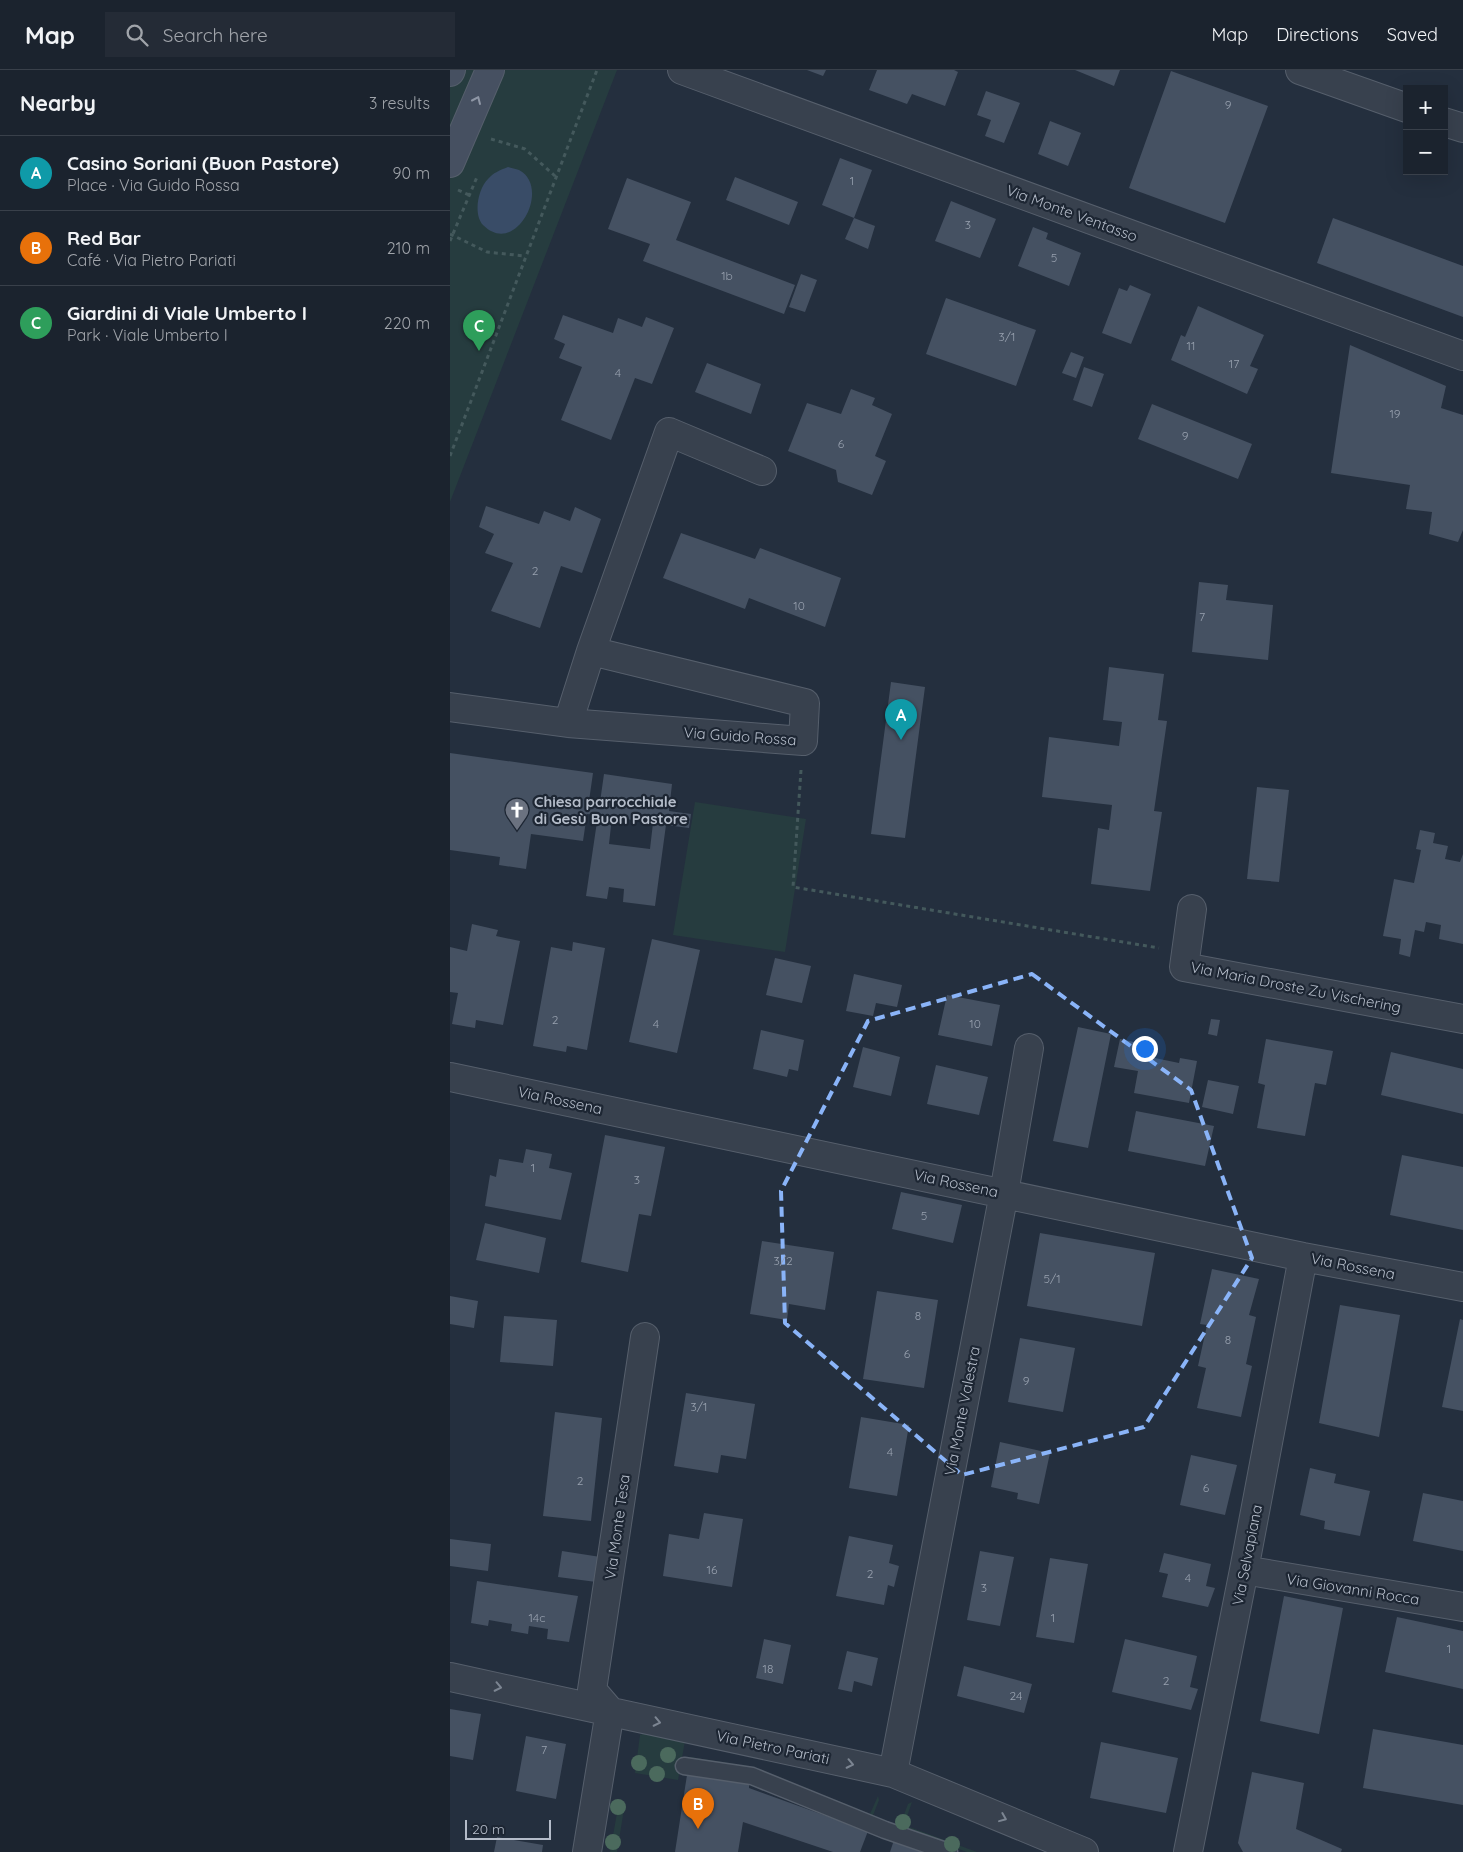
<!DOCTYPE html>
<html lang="en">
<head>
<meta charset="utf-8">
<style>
	:root { --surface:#1b232e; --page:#242b36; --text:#f1f3f6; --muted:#a0a4aa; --line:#39404a; --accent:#8bbbb9 }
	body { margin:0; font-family:Quicksand,sans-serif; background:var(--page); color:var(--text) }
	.controls { position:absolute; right:15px; top:15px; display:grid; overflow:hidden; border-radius:0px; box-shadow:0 5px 20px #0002 }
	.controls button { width:45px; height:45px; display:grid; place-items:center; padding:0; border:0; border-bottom:1px solid var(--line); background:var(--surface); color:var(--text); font:25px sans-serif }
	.scale { position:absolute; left:15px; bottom:12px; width:86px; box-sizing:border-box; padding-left:5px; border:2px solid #b4bcc9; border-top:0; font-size:14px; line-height:18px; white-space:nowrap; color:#b4bcc9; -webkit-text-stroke:4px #1d2633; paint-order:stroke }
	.you { position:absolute; left:694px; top:978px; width:18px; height:18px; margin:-12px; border:4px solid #fff; border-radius:50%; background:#1a73e8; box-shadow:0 0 0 8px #1a73e833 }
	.badge { display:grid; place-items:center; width:32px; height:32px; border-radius:50%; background:var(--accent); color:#fff; font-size:16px; font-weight:700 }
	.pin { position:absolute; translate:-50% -41px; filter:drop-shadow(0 1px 2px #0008) }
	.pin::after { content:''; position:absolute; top:26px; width:18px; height:15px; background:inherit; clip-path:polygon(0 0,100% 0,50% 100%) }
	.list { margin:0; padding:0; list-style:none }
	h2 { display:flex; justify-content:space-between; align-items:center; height:65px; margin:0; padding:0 20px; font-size:21px }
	h2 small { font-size:16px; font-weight:400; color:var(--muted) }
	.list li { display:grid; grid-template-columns:32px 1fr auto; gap:15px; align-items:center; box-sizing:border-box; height:75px; padding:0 20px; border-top:1px solid var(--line) }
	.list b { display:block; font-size:19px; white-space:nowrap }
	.list p { margin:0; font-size:16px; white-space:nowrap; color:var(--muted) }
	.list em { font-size:16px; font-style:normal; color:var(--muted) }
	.icon { flex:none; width:28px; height:28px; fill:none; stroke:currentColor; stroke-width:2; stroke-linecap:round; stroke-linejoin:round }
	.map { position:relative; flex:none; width:1013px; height:1782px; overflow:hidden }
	header { display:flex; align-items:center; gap:30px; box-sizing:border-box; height:70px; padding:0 25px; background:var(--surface); border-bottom:1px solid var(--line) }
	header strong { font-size:24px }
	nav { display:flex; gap:28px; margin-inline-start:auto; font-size:18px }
	.search { width:350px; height:45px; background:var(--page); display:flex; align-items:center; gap:12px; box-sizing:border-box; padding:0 18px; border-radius:0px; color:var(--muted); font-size:19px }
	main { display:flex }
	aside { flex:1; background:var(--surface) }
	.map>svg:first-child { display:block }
	.green { fill:#263c3f }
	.water { fill:#394c67 }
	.building { fill:#455162; fill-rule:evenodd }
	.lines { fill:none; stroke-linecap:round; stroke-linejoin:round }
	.lane-casing { stroke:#565f6c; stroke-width:19 }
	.street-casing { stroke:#565f6c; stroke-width:30 }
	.secondary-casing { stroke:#565f6c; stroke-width:30 }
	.path { stroke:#44595c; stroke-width:3; stroke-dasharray:4 4; stroke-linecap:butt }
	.lane { stroke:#38414e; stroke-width:16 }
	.street { stroke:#38414e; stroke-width:28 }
	.secondary { stroke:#465061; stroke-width:28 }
	.tree { fill:#4b6a5d }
	.oneway { stroke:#8e96a5 }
	.oneway2 { stroke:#7c8592 }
	.marked { fill:none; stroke:#8ab4f8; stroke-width:4; stroke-dasharray:10 6; stroke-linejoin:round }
	.labels { text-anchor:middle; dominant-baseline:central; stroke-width:4.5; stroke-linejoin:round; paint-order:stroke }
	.number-label { font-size:12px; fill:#98a1af }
	.street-label { font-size:15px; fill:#b4bcc9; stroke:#1d2633 }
	.poi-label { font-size:15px; font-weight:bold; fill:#b4bcc9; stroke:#1d2633; text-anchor:start }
</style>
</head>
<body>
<header>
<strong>Map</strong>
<div class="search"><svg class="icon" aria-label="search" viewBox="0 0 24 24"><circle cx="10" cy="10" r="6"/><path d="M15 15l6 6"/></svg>Search here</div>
<nav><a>Map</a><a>Directions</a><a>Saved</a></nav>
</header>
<main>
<aside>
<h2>Nearby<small>3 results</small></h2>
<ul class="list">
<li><span class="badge" style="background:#0f9aa8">A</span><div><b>Casino Soriani (Buon Pastore)</b><p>Place · Via Guido Rossa</p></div><em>90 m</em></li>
<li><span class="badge" style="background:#e8710a">B</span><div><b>Red Bar</b><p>Café · Via Pietro Pariati</p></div><em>210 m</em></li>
<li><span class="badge" style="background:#2e9e5b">C</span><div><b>Giardini di Viale Umberto I</b><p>Park · Viale Umberto I</p></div><em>220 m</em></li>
</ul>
</aside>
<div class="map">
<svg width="1013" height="1782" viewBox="0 0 1013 1782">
	<rect width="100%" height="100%" fill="#242f3e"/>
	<path class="green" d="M0,0H167L0,432Z
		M245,732L356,749L335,882L223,865Z
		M195,1663L235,1671L228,1710L185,1703L190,1665Z
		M240,1687L303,1697L420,1744L428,1726L429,1730L422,1748L239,1690Z
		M169,1732L175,1733L167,1782H160Z
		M462,1732L454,1755L527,1782H517L449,1758L458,1734Z"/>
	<path class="water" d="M58,97C61,98 66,99 69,100C102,117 66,188 33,155C23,144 28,119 38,109C43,103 50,100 58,97Z"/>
	<path class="building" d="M357,0H376L373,6Z
		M427,0H504L508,2L495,36L462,24L457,34L419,20Z
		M625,0H670L664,16Z
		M721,1L818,36L775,153L679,118Z
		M536,21L570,33L554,73L535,66L541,50L527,45Z
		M600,51L631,63L618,96L588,84Z
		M390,88L422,100L404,148L372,135Z
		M285,107L348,132L339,155L276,130Z
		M177,108L241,132L226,170L345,215L334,244L193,191L200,174L158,159Z
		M501,131L546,149L530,188L485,171Z
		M404,148L425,156L418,179L395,169Z
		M883,148L1013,196V247L867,193Z
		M583,157L598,163L596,169L631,183L619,216L568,196Z
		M351,204L367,210L355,242L339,237Z
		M680,215L701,224L681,274L652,263L669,218L677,221Z
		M496,228L586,260L566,316L476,284Z
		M748,236L814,265L800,296L808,299L797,324L721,290L731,265L735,267Z
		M113,245L163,263L168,248L192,257L196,247L224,258L202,314L185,308L161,370L111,350L132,297L109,288L115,274L104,269Z
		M900,275L996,316L991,338L1013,345V460L1008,472L979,464L982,442L956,439L960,415L881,403Z
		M621,282L634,287L626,308L612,303Z
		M257,293L311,314L301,344L245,322Z
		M634,297L654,304L642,337L623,330Z
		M401,319L425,328L422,335L442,344L425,386L436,391L422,425L388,412L386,400L338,381L357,333L391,344Z
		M702,334L802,374L788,409L688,369Z
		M36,436L89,454L94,441L120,451L125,437L151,449L132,503L111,496L90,558L41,541L63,493L35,483L44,464L29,457Z
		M231,463L305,489L310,478L391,508L375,557L299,528L295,539L213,508Z
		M749,512L778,515L776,530L823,535L818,590L742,582Z
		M659,597L714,604L708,650L717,651L704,741L712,742L700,821L641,814L648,758L659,760L662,735L592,727L599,667L669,676L672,652L653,650Z
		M441,612L475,617L455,768L421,764Z
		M0,683L143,703L139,731L150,732L154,704L222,714L219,741L241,744L239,758L216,755L205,836L173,832L174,819L159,817L157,829L136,826L148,745L137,744L133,771L81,764L76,799L49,795L50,787L0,780ZM162,747L203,753L200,779L159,774Z
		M807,717L839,720L829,812L797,809Z
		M970,760L985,763L983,773L998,776L995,789L1010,792L1013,784V874L989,869L991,855L976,852L974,862L965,860L960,887L949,884L951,869L933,866L944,809L964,813L971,780L966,779Z
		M22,854L48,860L46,866L70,871L53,955L26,950L25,958L2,954L8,923L0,922V877L17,881Z
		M202,869L250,880L227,983L179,972Z
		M123,872L155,878L137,980L117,976L116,982L83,976L101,877L122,881Z
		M325,888L361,896L352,933L316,925Z
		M404,904L452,915L447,937L426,933L423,946L396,941Z
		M497,925L550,935L542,976L488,965Z
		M761,949L770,950L767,966L758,964Z
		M628,957L661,964L638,1078L603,1071Z
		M311,960L354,970L348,1001L339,999L337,1007L303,999Z
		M670,969L702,976L700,987L729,993L730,988L747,991L739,1033L684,1023L688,1001L664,997Z
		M816,969L883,981L876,1015L865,1013L855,1066L807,1058L815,1015L808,1013Z
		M413,977L450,987L441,1026L403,1017Z
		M941,982L1013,999V1044L931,1025Z
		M486,995L538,1007L529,1045L477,1034Z
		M758,1010L789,1016L783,1044L752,1037Z
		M686,1041L764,1056L755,1096L678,1081Z
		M155,1065L215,1077L201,1146L189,1144L178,1202L131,1192Z
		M76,1079L102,1084L99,1098L122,1103L111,1150L35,1136L40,1105L46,1107L49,1089L73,1093Z
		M952,1085L1013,1097V1160L940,1145Z
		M451,1122L512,1135L503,1173L442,1159Z
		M35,1153L96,1168L89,1203L26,1190Z
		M590,1163L705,1183L692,1256L577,1236Z
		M312,1171L384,1182L375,1240L339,1234L337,1250L300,1244Z
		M762,1199L809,1209L799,1245L806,1247L796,1294L802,1296L791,1347L747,1338L756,1298L748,1296L757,1255L750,1254Z
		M427,1221L488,1230L474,1318L413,1309Z
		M0,1226L28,1231L24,1258L0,1254Z
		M890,1235L950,1245L929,1367L869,1353Z
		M54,1246L107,1250L103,1296L50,1292Z
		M1010,1249L1013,1250V1341L992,1337Z
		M570,1268L625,1278L613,1342L558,1332Z
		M236,1323L305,1334L296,1389L271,1385L268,1403L224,1396Z
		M105,1342L152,1348L141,1451L93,1446Z
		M411,1347L459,1355L447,1426L399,1418Z
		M550,1372L600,1383L589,1434L567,1429L568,1423L541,1417Z
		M741,1385L787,1395L775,1445L730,1435Z
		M860,1398L886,1404L884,1413L920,1421L910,1466L874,1459L875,1451L850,1445Z
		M973,1423L1013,1431V1481L963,1471Z
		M254,1443L293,1449L282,1517L213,1506L219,1464L249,1469Z
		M399,1466L443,1475L439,1493L449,1496L444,1517L438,1515L434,1535L386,1526Z
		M0,1469L41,1474L38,1501L0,1496Z
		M112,1481L157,1488L154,1513L108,1507Z
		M530,1481L564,1487L550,1556L517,1550Z
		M714,1483L761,1494L756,1516L765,1518L758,1537L712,1527L718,1504L709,1502Z
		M600,1488L638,1494L624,1573L586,1567Z
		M27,1511L128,1526L119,1572L97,1569L98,1559L79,1556L78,1564L61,1561L62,1554L39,1550L38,1556L21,1553Z
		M834,1526L893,1538L869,1664L810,1651Z
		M947,1547L1013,1561V1619L935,1602Z
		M314,1569L341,1575L333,1614L306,1608Z
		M675,1569L747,1586L740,1617L748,1619L741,1640L662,1622Z
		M397,1581L428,1588L422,1616L404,1611L402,1622L388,1619Z
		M514,1596L582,1614L574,1643L507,1626Z
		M0,1639L31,1644L23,1690L0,1686Z
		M923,1659L1013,1675V1735L913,1718Z
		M76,1666L116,1674L106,1729L66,1721Z
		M651,1672L728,1688L716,1743L640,1728Z
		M802,1702L854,1713L846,1759L892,1779L891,1782H793L788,1773Z
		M237,1705L299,1714V1718L418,1761L410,1782H383L293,1752L288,1782H225Z
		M47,1767L93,1775L92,1782H44Z
		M444,1770L476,1782H440Z"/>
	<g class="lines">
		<defs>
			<path id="lane" d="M234,1696L302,1706L435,1760L499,1782"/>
			<path id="street" d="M232,0L1013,286
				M850,0L957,38
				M994,52L1013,58
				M0,637L118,653L353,671L355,633L141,581
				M118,653L141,581L219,362L312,401
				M742,839L734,897L1013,949
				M0,1007L853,1187L1013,1217
				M794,1500L1013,1537
				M0,1607L443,1703L634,1782
				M160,1641L142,1620L195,1267
				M443,1703L554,1123L579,978
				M137,1782L160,1641
				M738,1782L794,1500L853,1187"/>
			<path id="secondary" d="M0,2L1,0
				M0,93L40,0"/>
		</defs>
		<use href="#lane" class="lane-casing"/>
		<use href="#street" class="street-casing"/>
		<use href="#secondary" class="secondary-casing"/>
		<path class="path" d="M41,69L75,79L105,106
			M8,120L19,125
			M0,164L37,182L75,186
			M0,171L27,107
			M0,386L147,0
			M351,700L343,817L709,878"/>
		<use href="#lane" class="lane"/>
		<use href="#street" class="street"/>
		<use href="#secondary" class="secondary"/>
	</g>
	<g class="tree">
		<circle cx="218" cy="1685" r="8"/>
		<circle cx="189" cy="1693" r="8"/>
		<circle cx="207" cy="1704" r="8"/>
		<circle cx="168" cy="1737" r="8"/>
		<circle cx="453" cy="1752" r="8"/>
		<circle cx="163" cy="1772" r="8"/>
		<circle cx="502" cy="1774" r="8"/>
	</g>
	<defs><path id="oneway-chevron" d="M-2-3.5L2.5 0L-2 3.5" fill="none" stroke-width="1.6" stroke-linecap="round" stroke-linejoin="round" transform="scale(1.25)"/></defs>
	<use class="oneway" href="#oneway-chevron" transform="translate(27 30) rotate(-66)"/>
	<g class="oneway2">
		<use href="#oneway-chevron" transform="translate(48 1617) rotate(12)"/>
		<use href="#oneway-chevron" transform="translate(207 1652) rotate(12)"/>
		<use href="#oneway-chevron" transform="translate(400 1694) rotate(12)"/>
		<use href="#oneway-chevron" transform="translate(553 1748) rotate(22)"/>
	</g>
	<path class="marked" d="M582,904L741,1020L802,1188L694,1357L512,1405L335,1253L331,1121L418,951Z"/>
	<defs>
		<symbol id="church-pin" viewBox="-11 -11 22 30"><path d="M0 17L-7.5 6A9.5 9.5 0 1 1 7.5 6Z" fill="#6b7280" stroke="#1d2633"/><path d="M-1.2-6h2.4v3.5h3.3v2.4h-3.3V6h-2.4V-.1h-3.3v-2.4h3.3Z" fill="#fff"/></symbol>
	</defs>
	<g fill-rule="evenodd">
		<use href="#church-pin" x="53" y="726" width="28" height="38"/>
	</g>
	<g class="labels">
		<g class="number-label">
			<text x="778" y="34">9</text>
			<text x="402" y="110">1</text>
			<text x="518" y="154">3</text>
			<text x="604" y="187">5</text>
			<text x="277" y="205">1b</text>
			<text x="557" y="266">3/1</text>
			<text x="741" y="275">11</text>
			<text x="784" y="293">17</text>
			<text x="168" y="302">4</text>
			<text x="945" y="343">19</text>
			<text x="735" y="365">9</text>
			<text x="391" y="373">6</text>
			<text x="85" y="500">2</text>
			<text x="349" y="535">10</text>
			<text x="752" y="546">7</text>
			<text x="105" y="949">2</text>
			<text x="206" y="953">4</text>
			<text x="525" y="953">10</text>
			<text x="83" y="1097">1</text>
			<text x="187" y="1109">3</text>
			<text x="474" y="1145">5</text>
			<text x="333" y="1190">3/2</text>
			<text x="602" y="1208">5/1</text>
			<text x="468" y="1245">8</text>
			<text x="778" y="1269">8</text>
			<text x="457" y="1283">6</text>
			<text x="576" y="1310">9</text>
			<text x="249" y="1336">3/1</text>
			<text x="440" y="1381">4</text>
			<text x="130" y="1410">2</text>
			<text x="756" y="1417">6</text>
			<text x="262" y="1499">16</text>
			<text x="420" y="1503">2</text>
			<text x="738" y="1507">4</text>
			<text x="534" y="1517">3</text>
			<text x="87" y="1547">14c</text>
			<text x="603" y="1547">1</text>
			<text x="999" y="1578">1</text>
			<text x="318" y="1598">18</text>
			<text x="716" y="1610">2</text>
			<text x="566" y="1625">24</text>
			<text x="94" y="1679">7</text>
		</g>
		<g class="street-label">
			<text transform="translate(622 143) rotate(20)">Via Monte Ventasso</text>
			<text transform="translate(290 666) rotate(4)">Via Guido Rossa</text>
			<text transform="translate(846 917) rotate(11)">Via Maria Droste Zu Vischering</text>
			<text transform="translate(110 1030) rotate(12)">Via Rossena</text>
			<text transform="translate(506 1113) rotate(12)">Via Rossena</text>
			<text transform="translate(903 1196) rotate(11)">Via Rossena</text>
			<text transform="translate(512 1341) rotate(-79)">Via Monte Valestra</text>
			<text transform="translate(167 1457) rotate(-82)">Via Monte Tesa</text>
			<text transform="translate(797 1485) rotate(-79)">Via Selvapiana</text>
			<text transform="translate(903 1519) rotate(9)">Via Giovanni Rocca</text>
			<text transform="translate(323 1677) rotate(12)">Via Pietro Pariati</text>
		</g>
		<g class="poi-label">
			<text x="84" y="731">Chiesa parrocchiale<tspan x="84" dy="17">di Gesù Buon Pastore</tspan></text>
		</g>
	</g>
</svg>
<div class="controls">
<button>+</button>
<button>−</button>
</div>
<div class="scale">20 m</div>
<div class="you"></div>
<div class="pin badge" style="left:451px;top:670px;background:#0f9aa8">A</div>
<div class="pin badge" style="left:248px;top:1759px;background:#e8710a">B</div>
<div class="pin badge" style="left:29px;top:281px;background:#2e9e5b">C</div>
</div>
</main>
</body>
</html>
